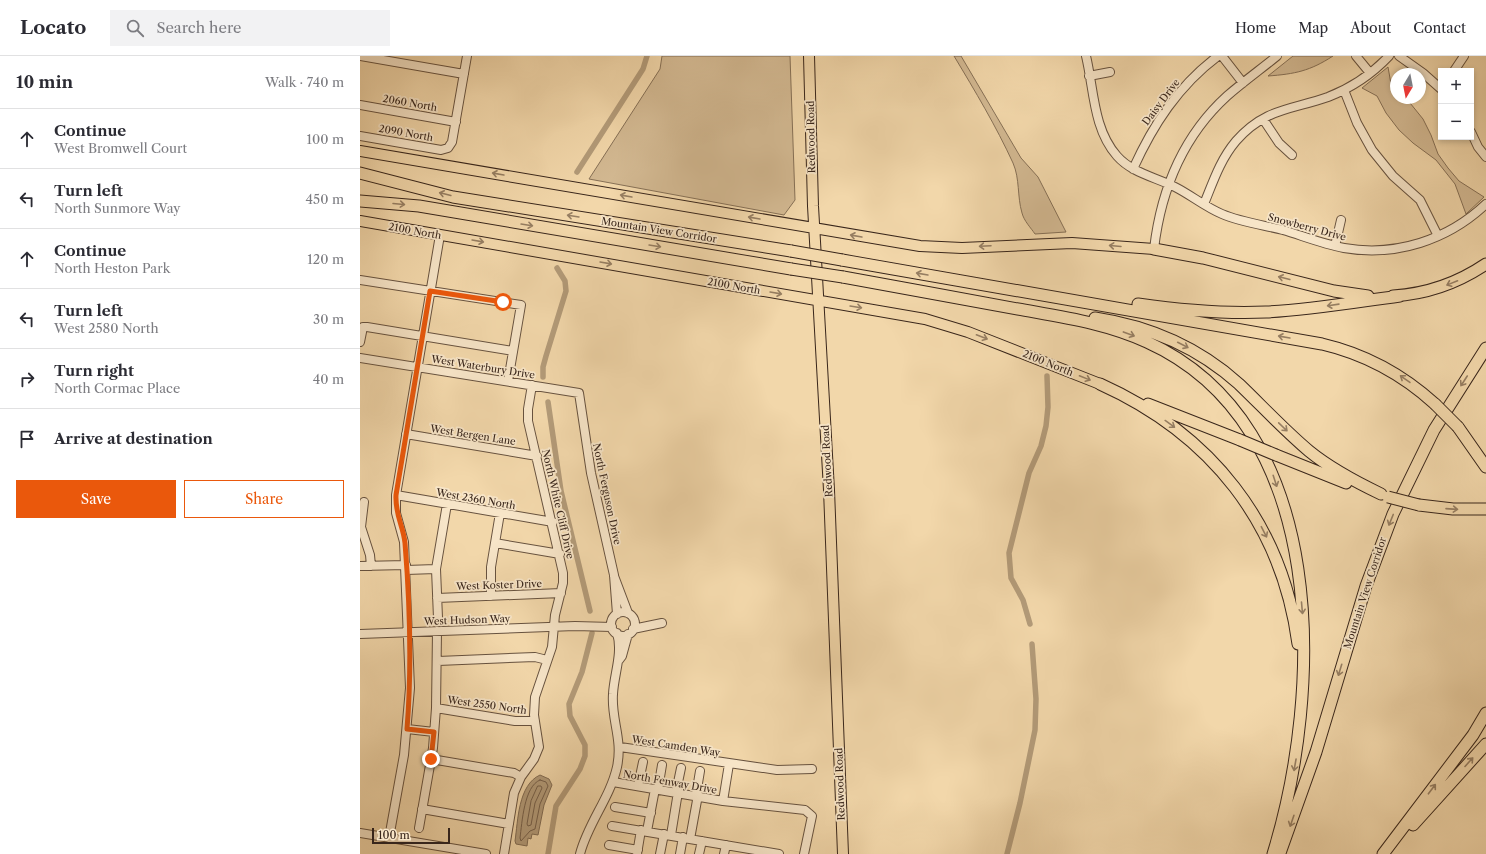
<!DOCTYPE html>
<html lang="en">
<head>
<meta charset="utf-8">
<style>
	:root { --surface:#fff; --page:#f2f2f3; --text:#2b2b33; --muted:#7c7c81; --line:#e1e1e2; --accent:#ea580c }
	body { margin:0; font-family:"Libre Caslon Text",serif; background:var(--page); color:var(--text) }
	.controls { position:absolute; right:12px; top:12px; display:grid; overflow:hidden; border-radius:0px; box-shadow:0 2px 6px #0003 }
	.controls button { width:36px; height:36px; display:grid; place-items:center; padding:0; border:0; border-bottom:1px solid var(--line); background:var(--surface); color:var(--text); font:20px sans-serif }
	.compass { position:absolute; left:1030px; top:12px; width:36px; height:36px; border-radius:50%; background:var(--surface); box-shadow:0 2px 6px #0003; rotate:190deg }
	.scale { position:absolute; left:12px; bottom:10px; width:78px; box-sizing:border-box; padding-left:4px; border:2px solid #39261b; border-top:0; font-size:11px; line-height:14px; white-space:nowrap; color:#39261b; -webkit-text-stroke:3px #f7e5c8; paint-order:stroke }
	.stop { position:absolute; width:12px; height:12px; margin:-9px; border:3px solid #ea580c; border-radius:50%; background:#fff }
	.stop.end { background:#ea580c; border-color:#fff; box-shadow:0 1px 4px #0008 }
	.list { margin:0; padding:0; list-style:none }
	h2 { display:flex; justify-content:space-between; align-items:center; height:52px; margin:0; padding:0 16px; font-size:17px }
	h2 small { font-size:13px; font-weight:400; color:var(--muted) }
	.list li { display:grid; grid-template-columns:26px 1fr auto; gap:12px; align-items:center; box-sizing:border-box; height:60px; padding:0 16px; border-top:1px solid var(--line) }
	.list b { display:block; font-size:15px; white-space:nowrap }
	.list p { margin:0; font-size:13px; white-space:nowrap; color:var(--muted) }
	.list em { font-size:13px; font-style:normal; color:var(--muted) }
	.actions { display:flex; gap:8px; padding:12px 16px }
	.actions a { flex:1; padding:9px 0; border:1px solid var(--accent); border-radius:0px; text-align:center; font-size:14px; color:var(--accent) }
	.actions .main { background:var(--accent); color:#fff }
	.icon { flex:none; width:22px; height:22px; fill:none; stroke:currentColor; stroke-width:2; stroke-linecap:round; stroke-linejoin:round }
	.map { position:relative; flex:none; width:1126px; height:798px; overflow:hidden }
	header { display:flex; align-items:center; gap:24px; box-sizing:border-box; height:56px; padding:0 20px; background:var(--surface); border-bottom:1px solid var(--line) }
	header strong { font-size:19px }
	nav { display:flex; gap:22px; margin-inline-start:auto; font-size:14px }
	.search { width:280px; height:36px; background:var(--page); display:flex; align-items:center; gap:10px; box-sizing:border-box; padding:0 14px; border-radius:0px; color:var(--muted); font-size:15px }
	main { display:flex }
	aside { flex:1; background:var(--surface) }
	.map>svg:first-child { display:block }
	.green { fill:#d3b992; stroke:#867056 }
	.water { fill:#b39b79; stroke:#826c53 }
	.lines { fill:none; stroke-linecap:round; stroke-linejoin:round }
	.shore { stroke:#76604a; stroke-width:1 }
	.canal { stroke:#b39b79; stroke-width:5.5 }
	.minor-casing { stroke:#67523f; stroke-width:10 }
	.major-casing { stroke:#39261b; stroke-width:12 }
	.highway-casing { stroke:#39261b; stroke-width:13 }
	.minor { stroke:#f7e5c8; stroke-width:8 }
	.major { stroke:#f2d7aa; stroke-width:10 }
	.highway { stroke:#f2d7aa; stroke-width:11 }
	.highway-bridge-casing { stroke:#39261b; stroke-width:13; stroke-linecap:butt }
	.highway-bridge { stroke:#f2d7aa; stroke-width:11 }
	.oneway { stroke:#967e62 }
	.route { stroke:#ea580c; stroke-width:5 }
	.labels { text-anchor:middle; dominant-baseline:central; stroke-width:3.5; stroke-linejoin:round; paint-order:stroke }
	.street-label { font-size:10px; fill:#39261b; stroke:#f7e5c8 }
</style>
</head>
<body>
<header>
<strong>Locato</strong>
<div class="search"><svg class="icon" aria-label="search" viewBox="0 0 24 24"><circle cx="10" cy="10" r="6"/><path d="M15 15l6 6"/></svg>Search here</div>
<nav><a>Home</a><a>Map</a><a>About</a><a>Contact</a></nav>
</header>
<main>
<aside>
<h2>10 min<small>Walk · 740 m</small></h2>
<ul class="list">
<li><svg class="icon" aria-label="ahead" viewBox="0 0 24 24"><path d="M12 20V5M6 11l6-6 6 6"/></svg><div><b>Continue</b><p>West Bromwell Court</p></div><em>100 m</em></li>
<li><svg class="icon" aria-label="left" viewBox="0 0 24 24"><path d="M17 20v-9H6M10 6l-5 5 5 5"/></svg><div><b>Turn left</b><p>North Sunmore Way</p></div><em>450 m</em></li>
<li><svg class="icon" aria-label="ahead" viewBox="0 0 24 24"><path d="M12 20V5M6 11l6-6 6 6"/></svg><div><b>Continue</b><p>North Heston Park</p></div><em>120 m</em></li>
<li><svg class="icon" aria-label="left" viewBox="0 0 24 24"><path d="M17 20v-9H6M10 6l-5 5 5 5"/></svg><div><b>Turn left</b><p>West 2580 North</p></div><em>30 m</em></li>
<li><svg class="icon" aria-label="right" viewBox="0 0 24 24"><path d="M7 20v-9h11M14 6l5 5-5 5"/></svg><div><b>Turn right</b><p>North Cormac Place</p></div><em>40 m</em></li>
<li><svg class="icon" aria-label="arrive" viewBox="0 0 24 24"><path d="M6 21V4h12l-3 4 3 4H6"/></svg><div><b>Arrive at destination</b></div></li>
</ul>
<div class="actions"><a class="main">Save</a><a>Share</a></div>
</aside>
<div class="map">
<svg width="1126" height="798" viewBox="0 0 1126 798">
	<rect width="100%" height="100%" fill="#f2d7aa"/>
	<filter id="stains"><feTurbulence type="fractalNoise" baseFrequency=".005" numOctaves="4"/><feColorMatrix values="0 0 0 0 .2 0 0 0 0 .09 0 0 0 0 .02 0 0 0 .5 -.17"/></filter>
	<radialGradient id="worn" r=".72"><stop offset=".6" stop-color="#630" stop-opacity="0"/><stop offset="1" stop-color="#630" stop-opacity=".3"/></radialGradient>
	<path class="green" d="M302,0H430L435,144L424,159L229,123L300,13Z
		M594,0H601L661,102L678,121L706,176L675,178C671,172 664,165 662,157C657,140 660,123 653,107C636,70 615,35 594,0Z
		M933,0H973C950,15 935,18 908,20Z
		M1028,11L1031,28L1036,33V42H1046L1063,63L1071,79L1078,98L1088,112L1099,125L1124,141L1106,158L1095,128L1076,104L1053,87L1039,74L1026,57L1017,40L1002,32Z"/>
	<path class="water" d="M180,719L189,723L192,729L184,749L178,779L172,778L171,783L168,782L167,790L156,788L155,785C158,765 158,729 180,719Z"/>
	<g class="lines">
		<path class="shore" d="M180,724L186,726L188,730L180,748L175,773L170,775L161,785L160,782C162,767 164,730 180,724Z
			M178,730H181L182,732L175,747L171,769L168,770L167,768L171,745Z"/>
		<path class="canal" d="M217,116L283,13L287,0
			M183,321V311L186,300L206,235L205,225L197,212
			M188,346L201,435L230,555
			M670,568L663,544L651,522L649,497L669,417L681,390L686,370L688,351L687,320
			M188,798L196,750L220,713L225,700V689L210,660L209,648L222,616L232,577
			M647,798L660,747L675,674L676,643L672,588"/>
		<defs>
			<path id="minor" d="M0,0L104,18
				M726,0C734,33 733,73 757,100C772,117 795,121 815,131C831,139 845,151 862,158C881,166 903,169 923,174C943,180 963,188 984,192C1036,201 1088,184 1126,148
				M862,0L883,27
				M996,0L1010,17
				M1039,0L1063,17L1081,33
				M1094,15L1104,0
				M729,20L750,16
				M984,34L997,67L1012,94L1033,120L1060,144L1078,180
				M0,49L96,66
				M903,63L919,87L932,99
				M1111,76L1118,91L1126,101
				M0,80L81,94L88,92L92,86L107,0
				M773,113C793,69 818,30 858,0
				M844,148C853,126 860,104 876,85C905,52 931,54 968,41C991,32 1012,18 1029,0
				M975,190L981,164
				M794,193C801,134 822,81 867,40C883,26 901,13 917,0
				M0,224L161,249L148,325
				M0,286L3,271H7L153,295
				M0,302L219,337L231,417L254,519L257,558
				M46,378L177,400
				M36,439L193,466
				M4,446L1,471L10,499L11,510
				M135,487L200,498
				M0,510L46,509
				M46,514L76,513
				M254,520L268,557
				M131,540V511L140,457
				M77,542L201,537
				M251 568a12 12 0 1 1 24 0a12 12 0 1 1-24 0Z
				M78,562L76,513L87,448
				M273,573L302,567
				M0,578L215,570L252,571
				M259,604L262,600L268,578
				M78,605L175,601L187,604
				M76,652L155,665H175
				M47,673L74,676
				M260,691L417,714L452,713
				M71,703L154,717L161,721
				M253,726L363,745L445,754L452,760L444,798
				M278,730L283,706
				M298,733L302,709
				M316,736L321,712
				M336,739L340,715
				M363,745L369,708
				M255,751L291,757
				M62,753L149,768
				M252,770L419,798
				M59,772L73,692L76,652L77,575
				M287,775L295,733
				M0,777L126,798
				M311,779L318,736
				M29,782L44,699L50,632L44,486L36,457V439L80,179
				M330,783L338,739
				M249,789L278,794
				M144,798L154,737L161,721L174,703L179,691L174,659L175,641L192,591L195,559L203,527V517L168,365V353L172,329
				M220,798C228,767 250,742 257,711C263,683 251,664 253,638C254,618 263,597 257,577
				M277,798L281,774
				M300,798L304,778
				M320,798L323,781
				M339,798L342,785
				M364,798L366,789"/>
			<path id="major" d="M449,0L453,150L469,434L483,798
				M0,95L560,190L602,192L712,187L794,193
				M0,165L565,263L608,276L740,328"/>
			<path id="highway" d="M0,117L93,141L431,195
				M0,145L59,150L431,213
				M794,193L843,202L974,235L1008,240
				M482,204L962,288C1005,298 1042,318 1075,348
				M483,221C541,232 600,242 658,253C702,261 746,267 787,286C971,369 963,635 913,798
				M1033,240C1066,238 1098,227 1126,208
				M778,248C820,254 863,258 906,256C951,254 995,246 1040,240
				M735,262C788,270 838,291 879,328C902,350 924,374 949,395C971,413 996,426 1021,438
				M740,328C851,378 922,467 938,588
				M788,348L880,384
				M1098,371L1126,411
				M916,399L986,427
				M1059,449L1093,453H1126
				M1053,769L1126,688
				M920,797L956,696L1006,530L1033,458L1074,374L1126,292
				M1023,798L1113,679L1126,657"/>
		</defs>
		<use href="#minor" class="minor-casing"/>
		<use href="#major" class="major-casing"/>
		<use href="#highway" class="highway-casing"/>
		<use href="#minor" class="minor"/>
		<use href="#major" class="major"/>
		<use href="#highway" class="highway"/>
		<defs>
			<path id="highway-bridge" d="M431,195L482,204
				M431,213L483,221
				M1075,348L1098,371
				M880,384L916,399
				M1028,441L1059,449"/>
		</defs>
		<use href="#highway-bridge" class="highway-bridge-casing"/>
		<use href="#highway-bridge" class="highway-bridge"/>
	</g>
	<defs><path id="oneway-shaft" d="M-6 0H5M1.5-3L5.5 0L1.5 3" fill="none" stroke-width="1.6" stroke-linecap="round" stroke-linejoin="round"/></defs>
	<g class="oneway">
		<use href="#oneway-shaft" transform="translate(138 118) rotate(-170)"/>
		<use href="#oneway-shaft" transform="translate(85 138) rotate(-166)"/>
		<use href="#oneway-shaft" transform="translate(266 140) rotate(-170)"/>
		<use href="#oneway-shaft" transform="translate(39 148) rotate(5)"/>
		<use href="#oneway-shaft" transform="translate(213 160) rotate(-171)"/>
		<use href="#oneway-shaft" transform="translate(394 162) rotate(-170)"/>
		<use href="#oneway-shaft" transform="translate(167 169) rotate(9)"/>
		<use href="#oneway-shaft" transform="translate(496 180) rotate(-170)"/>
		<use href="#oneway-shaft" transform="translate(118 185) rotate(10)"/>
		<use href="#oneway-shaft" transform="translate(295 190) rotate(9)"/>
		<use href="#oneway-shaft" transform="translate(625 190) rotate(177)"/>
		<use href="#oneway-shaft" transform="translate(755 190) rotate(-175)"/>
		<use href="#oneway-shaft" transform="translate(246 207) rotate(10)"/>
		<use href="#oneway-shaft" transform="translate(562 218) rotate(-170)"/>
		<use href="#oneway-shaft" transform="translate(924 222) rotate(-166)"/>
		<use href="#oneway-shaft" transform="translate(1092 227) rotate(158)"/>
		<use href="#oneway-shaft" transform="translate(416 237) rotate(10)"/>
		<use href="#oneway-shaft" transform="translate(973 249) rotate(172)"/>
		<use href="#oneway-shaft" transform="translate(496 251) rotate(9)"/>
		<use href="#oneway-shaft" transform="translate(769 278) rotate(20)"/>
		<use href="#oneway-shaft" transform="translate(622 281) rotate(21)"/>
		<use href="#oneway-shaft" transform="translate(924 281) rotate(-170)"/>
		<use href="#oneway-shaft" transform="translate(823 289) rotate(27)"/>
		<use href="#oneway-shaft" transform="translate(725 322) rotate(22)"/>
		<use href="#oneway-shaft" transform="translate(1045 323) rotate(-145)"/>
		<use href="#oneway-shaft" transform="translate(1104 325) rotate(123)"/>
		<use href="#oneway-shaft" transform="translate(810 368) rotate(36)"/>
		<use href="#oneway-shaft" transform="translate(923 371) rotate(44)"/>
		<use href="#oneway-shaft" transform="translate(915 425) rotate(72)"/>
		<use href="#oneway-shaft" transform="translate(1092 453) rotate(4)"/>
		<use href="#oneway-shaft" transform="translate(1031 464) rotate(112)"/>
		<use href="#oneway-shaft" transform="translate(904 476) rotate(63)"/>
		<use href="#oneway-shaft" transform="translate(942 552) rotate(85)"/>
		<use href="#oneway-shaft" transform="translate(980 614) rotate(107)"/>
		<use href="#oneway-shaft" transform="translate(1109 706) rotate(-48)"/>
		<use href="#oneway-shaft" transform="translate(935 709) rotate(100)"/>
		<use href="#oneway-shaft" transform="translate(1072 733) rotate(-53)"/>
		<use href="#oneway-shaft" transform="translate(932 765) rotate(109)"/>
	</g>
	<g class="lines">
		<path class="route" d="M71,703L74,676L47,673C52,611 50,549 45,487C43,469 35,459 36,439L70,235L143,246"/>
	</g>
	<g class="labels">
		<g class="street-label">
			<text transform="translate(801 46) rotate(-53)">Daisy Drive</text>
			<text transform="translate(50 47) rotate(10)">2060 North</text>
			<text transform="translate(46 77) rotate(10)">2090 North</text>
			<text transform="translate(451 81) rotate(-91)">Redwood Road</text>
			<text transform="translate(947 171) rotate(15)">Snowberry Drive</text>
			<text transform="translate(299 174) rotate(9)">Mountain View Corridor</text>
			<text transform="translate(55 175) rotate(10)">2100 North</text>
			<text transform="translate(374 230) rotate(10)">2100 North</text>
			<text transform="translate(688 307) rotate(22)">2100 North</text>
			<text transform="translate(123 311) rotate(9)">West Waterbury Drive</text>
			<text transform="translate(113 379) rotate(9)">West Bergen Lane</text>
			<text transform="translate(467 405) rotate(-93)">Redwood Road</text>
			<text transform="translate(247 438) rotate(78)">North Ferguson Drive</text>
			<text transform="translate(116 443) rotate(10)">West 2360 North</text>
			<text transform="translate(198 448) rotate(77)">North White Cliff Drive</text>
			<text transform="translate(139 529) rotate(-2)">West Koster Drive</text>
			<text transform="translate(1005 537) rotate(-72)">Mountain View Corridor</text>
			<text transform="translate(107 564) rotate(-2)">West Hudson Way</text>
			<text transform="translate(127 649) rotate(8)">West 2550 North</text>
			<text transform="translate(316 690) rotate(9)">West Camden Way</text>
			<text transform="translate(310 726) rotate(10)">North Fenway Drive</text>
			<text transform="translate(480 728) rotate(-92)">Redwood Road</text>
		</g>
	</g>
	<rect width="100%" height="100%" filter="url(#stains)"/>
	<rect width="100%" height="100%" fill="url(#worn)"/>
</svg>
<div class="controls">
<button>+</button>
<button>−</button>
</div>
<svg class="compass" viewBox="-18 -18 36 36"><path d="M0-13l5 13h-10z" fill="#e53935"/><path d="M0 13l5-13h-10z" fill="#7c7c81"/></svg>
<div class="scale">100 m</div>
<div class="stop" style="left:143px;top:246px"></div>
<div class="stop end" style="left:71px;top:703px"></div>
</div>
</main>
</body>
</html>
